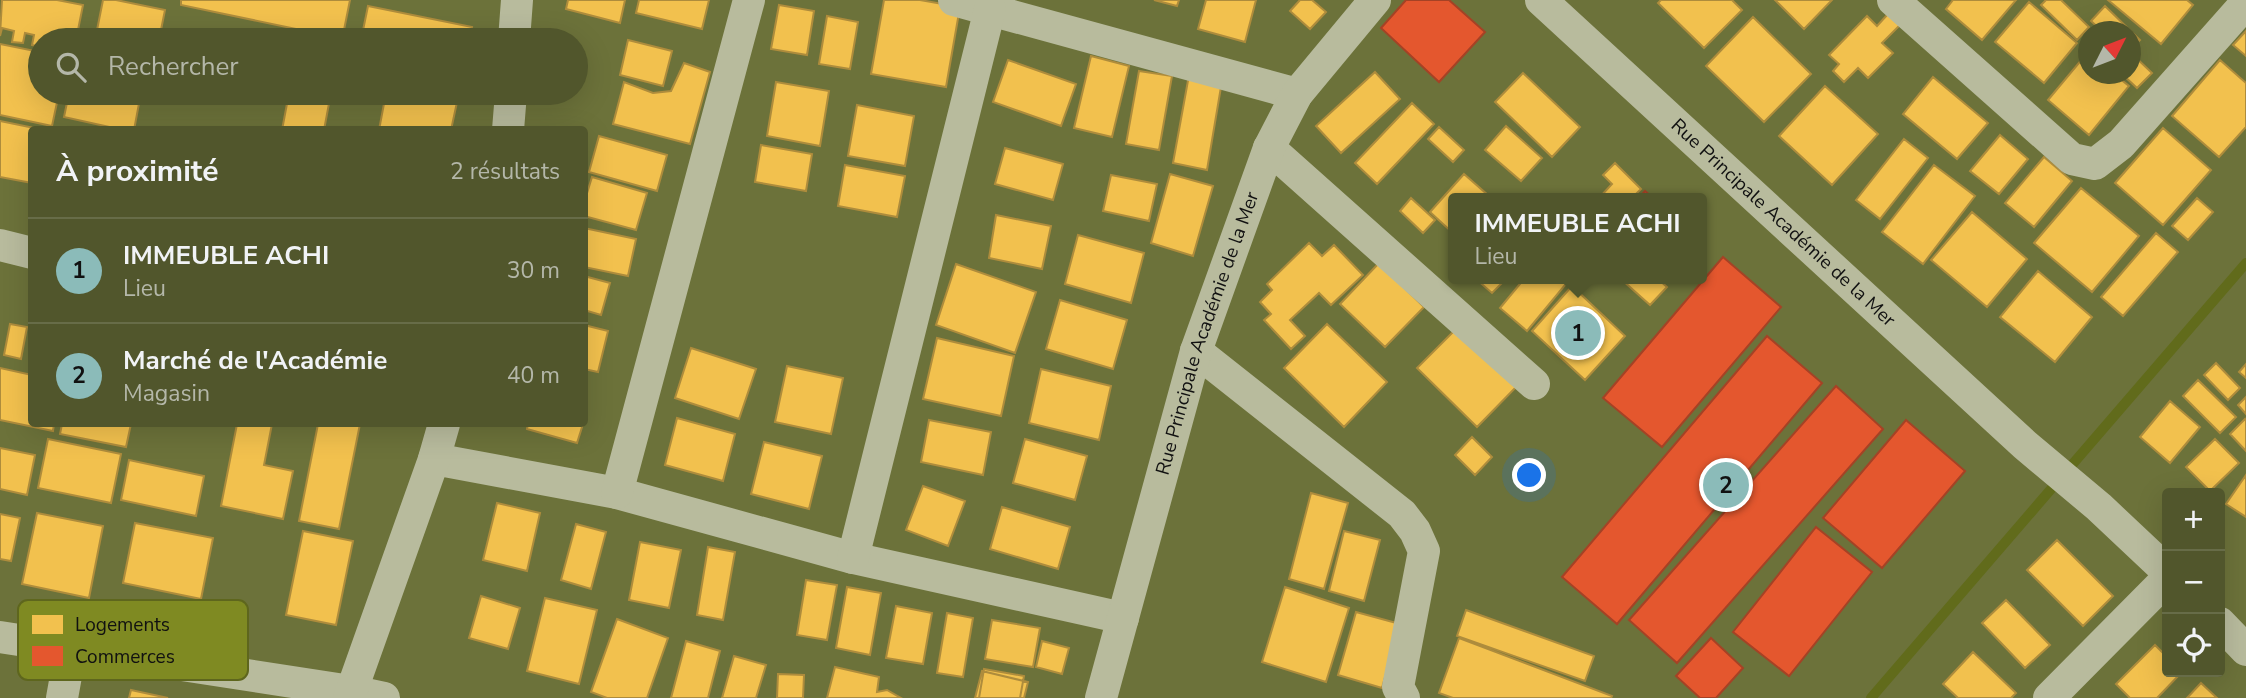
<!DOCTYPE html>
<html lang="fr">
<head>
<meta charset="utf-8">
<style>
	:root { --surface:#51562c; --page:#5b5f38; --text:#f1f3f6; --muted:#b4b7a9; --line:#676c48; --accent:#8bbbb9 }
	body { margin:0; font-family:"Nunito Sans",sans-serif; background:var(--page); color:var(--text) }
	.controls { position:absolute; right:21px; bottom:21px; display:grid; overflow:hidden; border-radius:7px; box-shadow:0 7px 28px #0002 }
	.controls button { width:63px; height:63px; display:grid; place-items:center; padding:0; border:0; border-bottom:2px solid var(--line); background:var(--surface); color:var(--text); font:35px sans-serif }
	.compass { position:absolute; left:2078px; top:21px; width:63px; height:63px; border-radius:50%; background:var(--surface); box-shadow:0 7px 28px #0002; rotate:48deg }
	.you { position:absolute; left:1530px; top:476px; width:24px; height:24px; margin:-18px; border:5px solid #fff; border-radius:50%; background:#1a73e8; box-shadow:0 0 0 10px #1a73e833 }
	.badge { display:grid; place-items:center; width:46px; height:46px; border-radius:50%; background:var(--accent); color:#111; font-size:23px; font-weight:700 }
	.pin { position:absolute; translate:-50% -50%; border:4px solid #fff; box-shadow:0 2px 7px #0006 }
	.popup { position:absolute; left:1448px; top:193px; width:259px; height:91px; box-sizing:border-box; display:grid; place-content:center; border-radius:7px; background:var(--surface); filter:drop-shadow(0 2px 5px #0005); font-size:23px; white-space:nowrap; color:var(--muted) }
	.popup b { font-size:26px; color:var(--text) }
	.popup::after { content:''; position:absolute; left:50%; top:100%; margin-left:-14px; border:14px solid transparent; border-top-color:var(--surface) }
	.list { margin:0; padding:0; list-style:none }
	h2 { display:flex; justify-content:space-between; align-items:center; height:91px; margin:0; padding:0 28px; font-size:30px }
	h2 small { font-size:23px; font-weight:400; color:var(--muted) }
	.list li { display:grid; grid-template-columns:46px 1fr auto; gap:21px; align-items:center; box-sizing:border-box; height:105px; padding:0 28px; border-top:2px solid var(--line) }
	.list b { display:block; font-size:26px; white-space:nowrap }
	.list p { margin:0; font-size:23px; white-space:nowrap; color:var(--muted) }
	.list em { font-size:23px; font-style:normal; color:var(--muted) }
	.icon { flex:none; width:38px; height:38px; fill:none; stroke:currentColor; stroke-width:2; stroke-linecap:round; stroke-linejoin:round }
	.map { position:relative; flex:none; width:2246px; height:698px; overflow:hidden }
	.search { position:absolute; background:var(--surface); box-shadow:0 7px 28px #0002; left:28px; top:28px; width:560px; height:77px; display:flex; align-items:center; gap:18px; box-sizing:border-box; padding:0 24px; border-radius:38px; color:var(--muted); font-size:26px }
	.panel { position:absolute; background:var(--surface); box-shadow:0 7px 28px #0002; left:28px; top:126px; width:560px; height:301px; border-radius:7px }
	.map>svg:first-child { display:block }
	.homes { fill:#f2c14e; stroke:#ae8c3c; stroke-width:2 }
	.shops { fill:#e4572e; stroke:#a54225; stroke-width:2 }
	.lines { fill:none; stroke-linecap:round; stroke-linejoin:round }
	.stream { stroke:#616b1b; stroke-width:10 }
	.minor { stroke:#b8bb9d; stroke-width:32 }
	.labels { text-anchor:middle; dominant-baseline:central; stroke-width:7; stroke-linejoin:round; paint-order:stroke }
	.street-label { font-size:19px; fill:#111; stroke:#7f8a22 }
	.key { fill:#7f8a22; stroke:#5e661d; stroke-width:2 }
	.key-label { font-size:19px; fill:#111 }
</style>
</head>
<body>
<div class="map">
<svg width="2246" height="698" viewBox="0 0 2246 698">
	<rect width="100%" height="100%" fill="#6c723a"/>
	<path class="homes" d="M2,0H57L83,5L76,40H52L44,37L43,40H40V47L32,45L34,35L25,33L23,43L12,42L14,31L2,28L0,36Z
		M103,0H116L165,10L159,40H95Z
		M181,0H350L342,40H299L301,30L181,5Z
		M568,0H625L620,23L566,9Z
		M639,0H709L702,29L636,13Z
		M884,0H920L960,7L946,87L871,74Z
		M1154,0H1179L1177,6Z
		M1206,0H1256L1245,42L1198,29Z
		M1300,0H1312L1326,12L1310,29L1290,11Z
		M1661,0H1732L1742,10L1704,48L1658,3Z
		M1775,0H1832L1804,29Z
		M1953,0H2016L1982,40L1946,9Z
		M2046,0H2061L2089,27L2077,40L2041,5Z
		M2108,0H2187L2193,5L2161,44Z
		M2029,2L2077,43L2044,83L1995,42Z
		M779,5L814,11L807,55L771,49Z
		M368,6L472,27L469,40H361Z
		M2105,6L2140,40L2130,50V32H2103L2091,21Z
		M1888,14L1900,25L1882,43L1893,53L1868,78L1858,68L1844,82L1833,71L1839,64L1829,55L1867,16L1877,26Z
		M827,16L858,22L850,69L819,64Z
		M1753,17L1811,74L1764,122L1706,66Z
		M2246,31V56L2233,45Z
		M628,40L672,51L663,86L620,75Z
		M0,44L40,52V93H59L52,126L0,115Z
		M2088,52V74H2114L2129,86L2089,135L2048,100Z
		M2130,52L2152,73L2137,88L2122,74H2130Z
		M1091,56L1129,66L1112,137L1074,128Z
		M1008,60L1076,84L1061,126L993,102Z
		M2220,60L2246,83V127L2219,157L2172,116Z
		M684,63L710,72L690,144L613,124L624,82L653,93L671,91Z
		M1139,71L1172,76L1159,150L1126,144Z
		M1375,72L1400,99L1341,153L1316,126Z
		M1523,73L1580,127L1552,157L1495,102Z
		M1189,75L1222,81L1207,170L1173,163Z
		M1933,77L1988,123L1957,159L1903,114Z
		M776,82L829,91L820,146L767,136Z
		M1825,86L1878,134L1832,185L1779,136Z
		M69,93H141L134,130H123L64,117Z
		M289,93H331L324,130H282Z
		M386,93H459L451,130H379Z
		M1412,103L1434,124L1377,184L1355,163Z
		M857,105L914,116L905,166L848,156Z
		M0,121L44,130H32V183L0,177Z
		M1506,126L1542,158L1521,181L1485,150Z
		M1439,127L1464,150L1453,162L1428,139Z
		M2163,128L2211,170L2163,225L2115,183Z
		M2000,135L2028,159L1999,194L1970,171Z
		M599,136L667,155L657,191L589,172Z
		M1904,139L1928,158L1880,219L1856,200Z
		M761,145L812,154L806,191L755,182Z
		M1005,148L1063,164L1053,200L995,184Z
		M2044,157L2072,181L2034,227L2005,203Z
		M1615,163L1641,189L1632,198H1599L1612,184L1603,175Z
		M845,165L905,176L897,217L838,206Z
		M1934,165L1975,196L1923,264L1882,232Z
		M1170,174L1213,186L1193,256L1151,243Z
		M1464,174L1489,196L1454,198V234L1430,212Z
		M1111,175L1157,184L1149,221L1103,211Z
		M592,177L647,193L636,230L584,216V203Z
		M2081,188L2139,236L2092,292L2034,243Z
		M1411,198L1435,220L1423,233L1400,211Z
		M2197,198L2213,212L2188,240L2172,226Z
		M1972,212L2027,259L1987,307L1931,260Z
		M996,215L1051,226L1042,269L989,258Z
		M584,228L636,239L628,276L584,267Z
		M2156,233L2178,252L2123,316L2101,297Z
		M1078,235L1144,253L1131,303L1065,284Z
		M1309,243L1322,256L1334,245L1363,275L1331,305L1319,293L1290,320L1305,336L1291,349L1264,320L1271,314L1260,302L1272,290L1267,284Z
		M1379,263L1424,307L1385,347L1340,304Z
		M956,264L1036,292L1015,353L936,325Z
		M2038,271L2092,317L2055,362L2000,317Z
		M584,276L610,283L601,315L584,310Z
		M1476,279H1506L1492,293Z
		M1524,279H1570L1527,331L1500,308Z
		M1621,279H1658L1667,287L1650,305Z
		M1572,286L1625,336L1585,380L1532,331Z
		M1060,300L1127,320L1113,369L1046,349Z
		M10,324L27,327L21,359L4,355Z
		M1327,324L1387,382L1344,427L1284,368Z
		M584,325L608,331L598,372L584,369Z
		M1460,325L1520,383L1477,427L1417,368Z
		M937,338L1014,356L1001,416L923,399Z
		M691,348L756,369L739,419L675,398Z
		M2216,363L2240,388L2228,400L2204,375Z
		M2246,364V378L2239,372Z
		M787,366L843,378L831,434L775,422Z
		M0,368L32,375V424H54L53,431L0,420Z
		M1041,369L1111,386L1099,440L1029,423Z
		M2198,380L2236,417L2220,433L2183,396Z
		M2246,397V414L2238,405Z
		M2170,401L2200,427L2170,463L2140,437Z
		M677,418L735,434L723,481L665,465Z
		M2245,419L2246,421V451L2230,434Z
		M929,420L991,432L983,475L921,462Z
		M62,424H131L126,447L60,434Z
		M237,424H272L264,465L293,471L283,519L221,506Z
		M318,424H360L339,529L299,521Z
		M528,424H583L577,443L527,429Z
		M1472,437L1492,457L1475,475L1455,455Z
		M48,439L121,454L111,503L38,488Z
		M1025,439L1087,456L1075,500L1013,483Z
		M2215,439L2239,463L2210,491L2186,467Z
		M764,442L822,456L809,509L751,494Z
		M0,448L35,455L27,495L0,489Z
		M129,460L204,476L196,516L121,500Z
		M2246,475V517L2226,504Z
		M923,486L965,501L948,546L906,530Z
		M1311,493L1348,503L1324,589L1289,579Z
		M497,503L540,513L527,571L483,560Z
		M1002,507L1070,527L1058,569L990,549Z
		M37,513L103,526L89,598L22,584Z
		M0,514L20,518L11,561L0,559Z
		M135,523L213,538L201,599L123,583Z
		M576,524L606,532L591,589L561,580Z
		M303,531L353,541L336,625L286,615Z
		M1344,531L1380,540L1364,601L1329,591Z
		M2057,540L2113,596L2083,626L2027,570Z
		M640,542L681,550L669,608L629,600Z
		M708,547L735,552L723,620L697,615Z
		M806,580L837,585L827,640L797,635Z
		M847,587L881,593L870,655L836,648Z
		M1285,587L1349,608L1326,682L1262,662Z
		M481,596L520,608L508,649L469,638Z
		M545,598L597,610L579,684L527,671Z
		M2006,600L2050,645L2025,668L1982,623Z
		M896,606L932,613L923,664L886,658Z
		M1466,610L1594,656L1585,681L1457,636Z
		M1356,612L1400,624L1382,688L1338,675Z
		M947,613L973,618L963,677L937,673Z
		M617,619L668,638L647,698H607L591,692Z
		M992,620L1040,628L1033,667L985,659Z
		M1459,638L1612,696L1611,698H1453L1439,693Z
		M686,641L720,651L708,698H671Z
		M1042,641L1069,648L1062,674L1036,667Z
		M2155,645L2167,657V672H2182L2157,698H2130L2116,684Z
		M1973,652L2016,693L2011,698H1958L1943,684Z
		M734,656L766,665L756,698H722Z
		M835,667L879,677L877,692L887,690L901,698H827Z
		M984,669L1024,676L1020,698H979Z
		M982,671L1028,682L1024,698H975Z
		M778,674L804,675L803,698H777Z
		M2201,683L2217,698H2187Z
		M131,690L168,698H129Z"/>
	<path class="shops" d="M1406,0H1449L1485,32L1439,82L1381,28Z
		M1645,191L1653,198H1639Z
		M1723,257L1781,307L1662,447L1603,398Z
		M1767,336L1822,383L1617,624L1562,577Z
		M1836,386L1883,429L1677,663L1629,620Z
		M1906,420L1965,471L1882,568L1823,518Z
		M1816,527L1872,572L1789,676L1733,632Z
		M1711,638L1743,668L1716,698H1700L1676,676Z"/>
	<g class="lines">
		<path class="stream" d="M1871,698L2246,263"/>
		<g class="minor">
			<path d="M954,0L1297,94"/>
			<path id="s1" d="M1541,0L2025,445L2099,507L2167,571"/>
			<path d="M1893,0L2072,159L2095,164L2121,144L2246,3"/>
			<path d="M514,40L517,0"/>
			<path d="M508,130L511,93"/>
			<path d="M1269,148L1534,384"/>
			<path d="M0,245L32,253"/>
			<path d="M1196,351L1402,514L1415,531L1424,551L1398,687L1404,698"/>
			<path d="M434,459L617,493L853,558L1123,618"/>
			<path d="M617,493L749,0"/>
			<path d="M853,558L990,9"/>
			<path d="M2220,623L2246,650"/>
			<path d="M0,637L351,691L384,698"/>
			<path d="M62,698L71,648"/>
			<path d="M349,698L434,459L444,424"/>
			<path id="s2" d="M1101,698L1196,351L1269,148L1297,94L1375,0"/>
			<path d="M2049,698L2167,579"/>
		</g>
	</g>
	<g class="labels">
		<g class="street-label">
			<text stroke="none"><textPath href="#s1" startOffset="329">Rue Principale Académie de la Mer</textPath></text>
			<text stroke="none"><textPath href="#s2" startOffset="380">Rue Principale Académie de la Mer</textPath></text>
		</g>
	</g>
	<rect x="18" y="600" width="230" height="80" rx="10" class="key"/>
	<rect x="32" y="615" width="31" height="19" fill="#f2c14e"/>
	<rect x="32" y="646" width="31" height="20" fill="#e4572e"/>
	<g class="key-label">
		<text x="75" y="631">Logements</text>
		<text x="75" y="663">Commerces</text>
	</g>
</svg>
<div class="controls">
<button>+</button>
<button>−</button>
<button><svg class="icon" aria-label="locate" viewBox="0 0 24 24"><circle cx="12" cy="12" r="6"/><path d="M12 2v4M12 18v4M2 12h4M18 12h4"/></svg></button>
</div>
<svg class="compass" viewBox="-18 -18 36 36"><path d="M0-13l5 13h-10z" fill="#e53935"/><path d="M0 13l5-13h-10z" fill="#b4b7a9"/></svg>
<div class="you"></div>
<div class="pin badge" style="left:1578px;top:333px">1</div>
<div class="popup"><b>IMMEUBLE ACHI</b>Lieu</div>
<div class="pin badge" style="left:1726px;top:485px">2</div>
<div class="search"><svg class="icon" aria-label="search" viewBox="0 0 24 24"><circle cx="10" cy="10" r="6"/><path d="M15 15l6 6"/></svg>Rechercher</div>
<section class="panel">
<h2>À proximité<small>2 résultats</small></h2>
<ul class="list">
<li><span class="badge">1</span><div><b>IMMEUBLE ACHI</b><p>Lieu</p></div><em>30 m</em></li>
<li><span class="badge">2</span><div><b>Marché de l'Académie</b><p>Magasin</p></div><em>40 m</em></li>
</ul>
</section>
</div>
</body>
</html>
